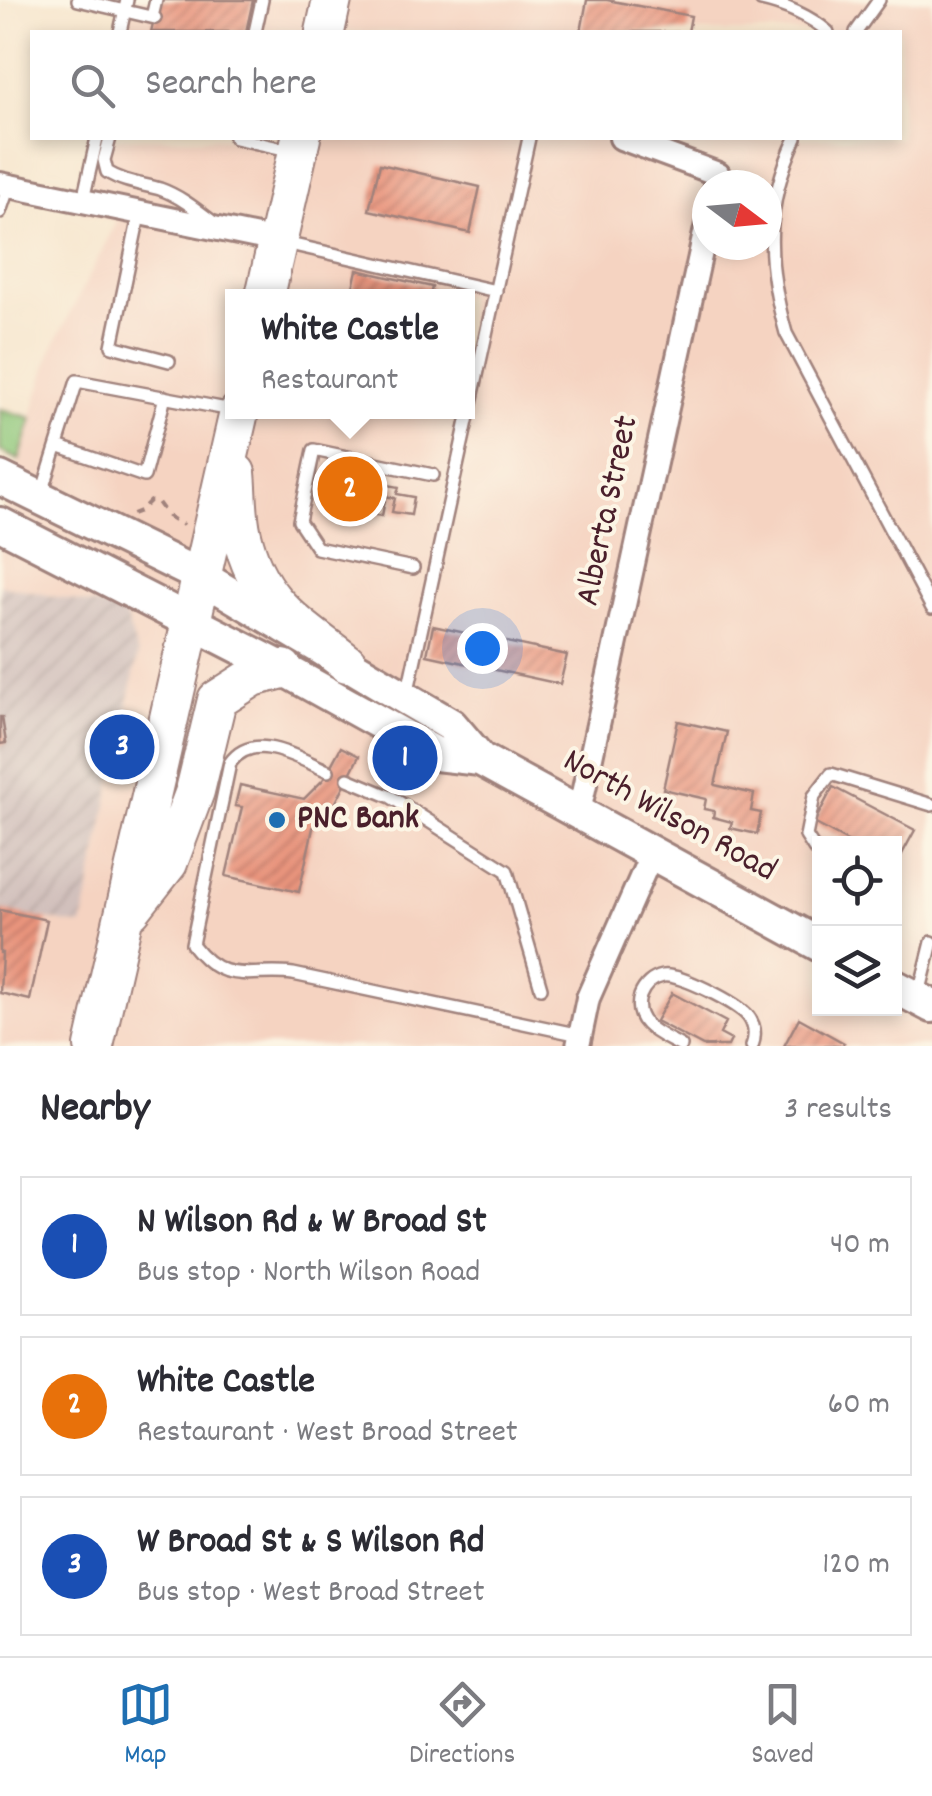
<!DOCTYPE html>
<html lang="en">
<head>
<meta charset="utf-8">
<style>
	:root { --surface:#fff; --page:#f7f7f7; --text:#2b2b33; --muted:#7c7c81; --line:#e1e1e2; --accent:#1f6fb2 }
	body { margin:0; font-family:Dekko,sans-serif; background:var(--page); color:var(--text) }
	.controls { position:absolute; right:30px; bottom:30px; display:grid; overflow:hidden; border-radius:0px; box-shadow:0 5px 15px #0003 }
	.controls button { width:90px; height:90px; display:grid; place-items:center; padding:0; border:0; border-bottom:2px solid var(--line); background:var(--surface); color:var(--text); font:50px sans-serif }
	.compass { position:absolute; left:692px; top:170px; width:90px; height:90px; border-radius:50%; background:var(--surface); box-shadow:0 5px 15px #0003; rotate:106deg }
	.you { position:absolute; left:482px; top:648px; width:35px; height:35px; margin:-25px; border:8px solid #fff; border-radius:50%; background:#1a73e8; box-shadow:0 0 0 15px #1a73e833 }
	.badge { display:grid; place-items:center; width:65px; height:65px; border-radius:50%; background:var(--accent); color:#fff; font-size:32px; font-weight:700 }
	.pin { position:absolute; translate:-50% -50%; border:5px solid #fff; box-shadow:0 2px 10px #0006 }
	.popup { position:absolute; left:225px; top:289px; width:250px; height:130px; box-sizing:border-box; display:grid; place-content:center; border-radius:0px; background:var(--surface); filter:drop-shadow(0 2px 8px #0005); font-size:32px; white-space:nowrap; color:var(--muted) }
	.popup b { font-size:38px; color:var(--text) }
	.popup::after { content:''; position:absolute; left:50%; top:100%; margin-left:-20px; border:20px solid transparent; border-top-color:var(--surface) }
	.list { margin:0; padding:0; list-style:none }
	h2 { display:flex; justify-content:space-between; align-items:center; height:130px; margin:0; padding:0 40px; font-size:42px }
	h2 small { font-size:32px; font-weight:400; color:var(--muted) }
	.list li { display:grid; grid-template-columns:65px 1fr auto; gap:30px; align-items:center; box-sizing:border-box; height:140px; margin:0 20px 20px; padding:0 20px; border:2px solid var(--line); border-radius:0px }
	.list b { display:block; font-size:38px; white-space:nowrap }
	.list p { margin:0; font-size:32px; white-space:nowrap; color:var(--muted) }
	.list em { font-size:32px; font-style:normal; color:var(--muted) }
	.icon { flex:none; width:55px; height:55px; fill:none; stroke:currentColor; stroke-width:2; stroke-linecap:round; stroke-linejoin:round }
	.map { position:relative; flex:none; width:932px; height:1046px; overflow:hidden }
	.search { position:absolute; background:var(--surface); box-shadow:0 5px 15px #0003; left:30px; right:30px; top:30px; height:110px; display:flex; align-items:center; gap:25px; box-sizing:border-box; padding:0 35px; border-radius:0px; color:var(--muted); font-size:38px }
	.sheet { height:610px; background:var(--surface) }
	nav { display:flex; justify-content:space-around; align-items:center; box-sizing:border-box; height:140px; border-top:2px solid var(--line); background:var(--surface); font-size:28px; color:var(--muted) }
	nav a { display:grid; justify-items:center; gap:5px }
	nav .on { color:var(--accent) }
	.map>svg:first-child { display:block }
	.built { fill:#f5d3c1; fill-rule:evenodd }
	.industrial { fill:url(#industrial-furrows) }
	.grass { fill:url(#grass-tufts); stroke:#6d7453; stroke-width:2.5 }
	.building { fill:url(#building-hatch) }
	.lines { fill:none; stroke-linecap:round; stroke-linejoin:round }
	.service-casing { stroke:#a0827c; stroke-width:16 }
	.minor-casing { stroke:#a0827c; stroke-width:28 }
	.secondary-casing { stroke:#a0827c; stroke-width:38 }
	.primary-casing { stroke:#a0827c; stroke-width:42 }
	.path { stroke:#a0827c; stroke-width:4; stroke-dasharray:8 8; stroke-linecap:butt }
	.service { stroke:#fff; stroke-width:11 }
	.minor { stroke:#fff; stroke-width:22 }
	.secondary { stroke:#fff; stroke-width:32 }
	.primary { stroke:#fff; stroke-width:38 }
	.poi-dot { fill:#1f6fb2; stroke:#fcf5e5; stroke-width:4 }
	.labels { text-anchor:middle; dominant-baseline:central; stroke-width:8; stroke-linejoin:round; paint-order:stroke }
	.street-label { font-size:35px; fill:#4a1f2b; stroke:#fcf5e5 }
	.poi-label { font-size:35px; font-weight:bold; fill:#4a1f2b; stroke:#fcf5e5; text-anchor:start }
</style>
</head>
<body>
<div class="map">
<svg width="932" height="1046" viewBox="0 0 932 1046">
	<defs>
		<pattern id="industrial-furrows" width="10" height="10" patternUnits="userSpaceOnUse" patternTransform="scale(2.5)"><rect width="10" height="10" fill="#d1c0bc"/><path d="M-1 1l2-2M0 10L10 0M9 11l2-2" fill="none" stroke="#b5a5a2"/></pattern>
		<pattern id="grass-tufts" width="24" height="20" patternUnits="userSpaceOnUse" patternTransform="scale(2.5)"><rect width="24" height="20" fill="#90c87b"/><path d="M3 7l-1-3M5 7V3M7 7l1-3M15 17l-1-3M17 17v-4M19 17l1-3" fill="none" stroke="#7eab6a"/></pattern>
		<pattern id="building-hatch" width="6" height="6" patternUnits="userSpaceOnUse" patternTransform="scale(2.5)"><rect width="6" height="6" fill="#e9947d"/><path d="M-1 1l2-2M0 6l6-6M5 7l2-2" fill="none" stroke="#bf7867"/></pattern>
	</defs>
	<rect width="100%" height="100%" fill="#fcf5e5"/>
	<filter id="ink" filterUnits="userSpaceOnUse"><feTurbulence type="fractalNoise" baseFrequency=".01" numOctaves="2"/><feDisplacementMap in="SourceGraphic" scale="20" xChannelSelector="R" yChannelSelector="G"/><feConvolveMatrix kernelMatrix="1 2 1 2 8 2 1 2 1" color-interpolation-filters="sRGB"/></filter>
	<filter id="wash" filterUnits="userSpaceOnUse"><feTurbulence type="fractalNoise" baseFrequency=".0048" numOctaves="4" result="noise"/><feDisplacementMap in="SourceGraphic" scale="40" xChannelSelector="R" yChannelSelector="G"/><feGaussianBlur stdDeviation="2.25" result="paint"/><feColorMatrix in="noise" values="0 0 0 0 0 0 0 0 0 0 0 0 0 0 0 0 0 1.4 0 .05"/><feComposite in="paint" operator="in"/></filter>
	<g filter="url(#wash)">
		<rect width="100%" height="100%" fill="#f7e6ce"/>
		<path class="built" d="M127,0H932V1046H0V910L81,926L124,611L0,585V526L50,353L117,221L81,212L98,138H900V32H120ZM707,185H767V245H707ZM232,296H468V412H232ZM820,844H894V1008H820Z"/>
		<path class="industrial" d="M0,585L124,611L138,655L82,926L0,910Z"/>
		<path class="grass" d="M0,409L32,418L19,460L0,451Z"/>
		<g id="blocks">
			<path class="building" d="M159,0H253L246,32H151Z
				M587,0H607L691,16L688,32H581Z
				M380,164L480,187L470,233L369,210Z
				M357,270L432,287L430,296H351Z
				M328,471L378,480L375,498L385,500L382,516L321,505Z
				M388,485L399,487L397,494L414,497L411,515L392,512L395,498L385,496Z
				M433,626L567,655L560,684L427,655Z
				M0,717H2L6,743L0,744Z
				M678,721L727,732L715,785L754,794L751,811L761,813L757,834L730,828L732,822L713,817L714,811L704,809L706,799L663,789Z
				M341,747L359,756L330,814L322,813L321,821L315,819L299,892L226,876L242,807L235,806L240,785L304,799L323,780Z
				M833,787L915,830L894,869V844H853L814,823Z
				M0,910L47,920L30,1000L0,993L2,953H0Z
				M672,993L726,1022L720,1034L731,1040L728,1046H703L656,1021Z
				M799,1018L844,1043L842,1046H784Z"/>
		</g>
	</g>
	<g filter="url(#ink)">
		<use href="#blocks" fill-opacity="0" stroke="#a0827c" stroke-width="2.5"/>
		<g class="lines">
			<defs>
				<path id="service" d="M78,0L155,18
					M761,0C784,5 810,16 828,32
					M152,17L156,0
					M120,32L127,0
					M255,32L262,0
					M856,32L879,0
					M110,138L104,160L107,172C123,182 142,184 160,189C180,196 197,210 214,223
					M235,138L293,151
					M796,138C764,206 766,262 786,333L932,608
					M83,200L97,138
					M140,211L112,346L169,361
					M0,212L9,186
					M285,243L496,291
					M57,446L144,476L165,397
					M42,493L77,381L232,410
					M413,568L317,548L299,521L314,450L433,475
					M407,695L529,138
					M328,771C299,759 254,729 230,763L192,944C224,987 250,969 293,974L580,1035
					M348,779L391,797L507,871L541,988
					M815,850L806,836L814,796L831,774L932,805
					M919,994L932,942
					M681,1046C662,1035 631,1025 640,996C644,986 652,978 663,976C679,973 737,1003 748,1016C755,1025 756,1035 752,1046"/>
				<path id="minor" d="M621,138L718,174L715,185
					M0,184L277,241
					M579,812L707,224
					M578,1046L588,998L652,853"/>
				<path id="secondary" d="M0,478L200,576L451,725L480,759L820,945
					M0,524L283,669L436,754L480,759
					M894,986L932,1006"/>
				<path id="primary" d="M325,32L332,0
					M265,296L301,138
					M236,473C238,493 237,515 242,535C257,602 296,623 347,663
					M131,910L168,863L195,791L217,700L253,677L283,669
					M94,1046L239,412"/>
			</defs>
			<use href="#service" class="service-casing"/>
			<use href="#minor" class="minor-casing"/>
			<use href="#secondary" class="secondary-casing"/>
			<use href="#primary" class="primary-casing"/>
			<path class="path" d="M132,514L140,511L150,501H157L168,516L183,525"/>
			<use href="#service" class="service"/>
			<use href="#minor" class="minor"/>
			<use href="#secondary" class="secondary"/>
			<use href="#primary" class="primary"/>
		</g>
	</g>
	<circle class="poi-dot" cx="277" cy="820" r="10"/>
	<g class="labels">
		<g class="street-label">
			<text transform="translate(609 511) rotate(-78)">Alberta Street</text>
			<text transform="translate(669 817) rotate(29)">North Wilson Road</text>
		</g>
		<g class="poi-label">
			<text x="297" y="820">PNC Bank</text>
		</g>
	</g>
</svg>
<div class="controls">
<button><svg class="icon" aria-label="locate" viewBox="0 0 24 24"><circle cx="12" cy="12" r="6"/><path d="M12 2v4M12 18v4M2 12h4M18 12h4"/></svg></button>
<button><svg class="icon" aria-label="layers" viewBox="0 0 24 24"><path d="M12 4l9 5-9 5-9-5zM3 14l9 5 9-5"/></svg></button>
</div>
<svg class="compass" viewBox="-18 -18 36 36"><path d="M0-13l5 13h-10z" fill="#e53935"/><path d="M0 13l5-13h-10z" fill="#7c7c81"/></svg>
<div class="you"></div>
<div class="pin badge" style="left:405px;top:758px;background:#1a4fb4">1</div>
<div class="pin badge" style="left:350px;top:489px;background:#e8710a">2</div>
<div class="popup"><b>White Castle</b>Restaurant</div>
<div class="pin badge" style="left:122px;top:747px;background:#1a4fb4">3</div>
<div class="search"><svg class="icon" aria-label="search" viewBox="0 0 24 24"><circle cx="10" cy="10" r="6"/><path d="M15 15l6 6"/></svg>Search here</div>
</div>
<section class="sheet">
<h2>Nearby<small>3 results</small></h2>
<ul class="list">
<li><span class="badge" style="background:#1a4fb4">1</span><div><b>N Wilson Rd &amp; W Broad St</b><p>Bus stop · North Wilson Road</p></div><em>40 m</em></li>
<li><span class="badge" style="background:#e8710a">2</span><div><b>White Castle</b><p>Restaurant · West Broad Street</p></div><em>60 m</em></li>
<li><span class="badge" style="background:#1a4fb4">3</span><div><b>W Broad St &amp; S Wilson Rd</b><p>Bus stop · West Broad Street</p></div><em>120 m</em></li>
</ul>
</section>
<nav>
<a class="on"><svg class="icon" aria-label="map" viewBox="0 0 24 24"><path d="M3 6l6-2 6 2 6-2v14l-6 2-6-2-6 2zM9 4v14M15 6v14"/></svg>Map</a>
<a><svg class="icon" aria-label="directions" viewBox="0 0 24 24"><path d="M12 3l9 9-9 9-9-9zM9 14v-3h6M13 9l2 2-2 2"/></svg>Directions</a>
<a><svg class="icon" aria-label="saved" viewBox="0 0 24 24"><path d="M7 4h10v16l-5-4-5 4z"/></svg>Saved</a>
</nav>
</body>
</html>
